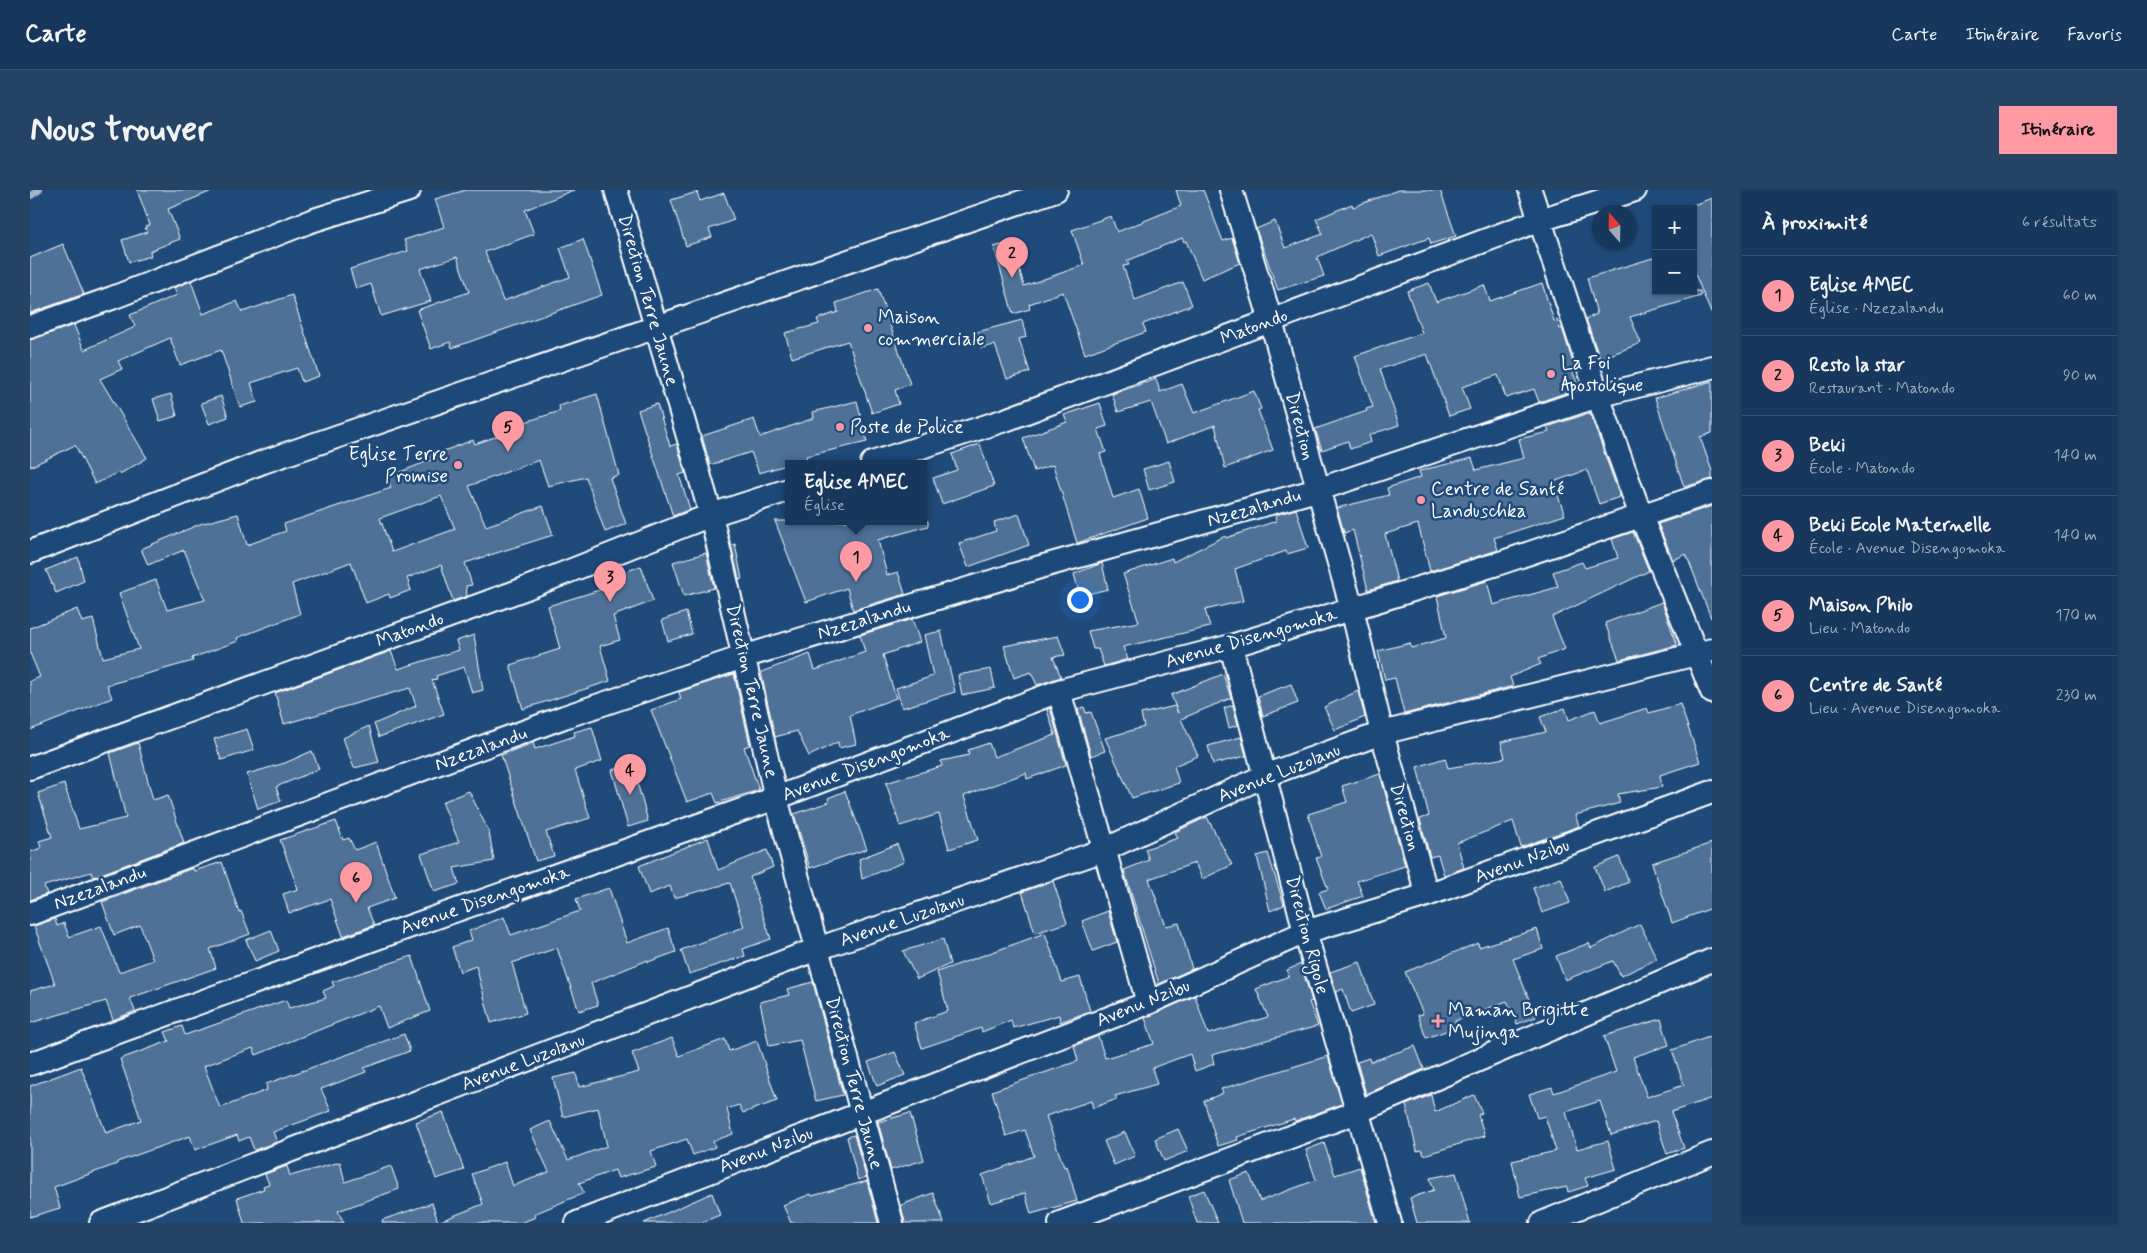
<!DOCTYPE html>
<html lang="fr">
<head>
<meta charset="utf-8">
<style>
	:root { --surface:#17385c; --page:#244365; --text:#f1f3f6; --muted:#9eacbb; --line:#365272; --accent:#ff9aa2 }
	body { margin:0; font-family:Mynerve,sans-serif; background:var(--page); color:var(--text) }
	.controls { position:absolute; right:15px; top:15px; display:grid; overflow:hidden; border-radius:0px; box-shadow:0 1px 4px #0004 }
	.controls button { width:45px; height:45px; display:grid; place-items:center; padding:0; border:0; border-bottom:1px solid var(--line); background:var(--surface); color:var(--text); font:25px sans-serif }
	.compass { position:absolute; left:1562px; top:15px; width:45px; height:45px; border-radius:50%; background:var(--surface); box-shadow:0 1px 4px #0004; rotate:340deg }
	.you { position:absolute; left:1049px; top:409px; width:18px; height:18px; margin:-12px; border:4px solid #fff; border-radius:50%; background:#1a73e8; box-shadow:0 0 0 8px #1a73e833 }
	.badge { display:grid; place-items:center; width:32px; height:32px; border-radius:50%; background:var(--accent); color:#111; font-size:16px; font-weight:700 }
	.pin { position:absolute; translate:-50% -41px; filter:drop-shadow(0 1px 2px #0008) }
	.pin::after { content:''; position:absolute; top:26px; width:18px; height:15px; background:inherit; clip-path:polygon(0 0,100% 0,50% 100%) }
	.popup { position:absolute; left:755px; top:270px; width:142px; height:65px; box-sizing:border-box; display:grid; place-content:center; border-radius:0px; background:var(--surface); filter:drop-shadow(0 1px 4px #0005); font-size:16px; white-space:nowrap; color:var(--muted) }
	.popup b { font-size:19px; color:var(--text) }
	.popup::after { content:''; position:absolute; left:50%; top:100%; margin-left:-10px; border:10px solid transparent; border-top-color:var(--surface) }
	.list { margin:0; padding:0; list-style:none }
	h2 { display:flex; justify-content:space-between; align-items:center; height:65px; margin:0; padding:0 20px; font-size:21px }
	h2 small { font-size:16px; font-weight:400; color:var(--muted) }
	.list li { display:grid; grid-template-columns:32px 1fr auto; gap:15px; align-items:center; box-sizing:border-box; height:80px; padding:0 20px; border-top:1px solid var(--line) }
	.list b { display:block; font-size:19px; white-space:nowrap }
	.list p { margin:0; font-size:16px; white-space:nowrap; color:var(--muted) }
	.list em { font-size:16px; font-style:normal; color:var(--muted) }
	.map { position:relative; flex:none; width:1682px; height:1033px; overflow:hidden; border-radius:0px }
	header { display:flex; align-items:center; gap:30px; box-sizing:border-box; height:70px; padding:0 25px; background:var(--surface); border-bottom:1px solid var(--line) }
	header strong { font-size:24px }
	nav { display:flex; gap:28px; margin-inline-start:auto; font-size:18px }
	.intro { display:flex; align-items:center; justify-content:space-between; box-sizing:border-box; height:120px; padding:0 30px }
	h1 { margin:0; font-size:35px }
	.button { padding:12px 22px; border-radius:0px; background:var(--accent); color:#111; font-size:18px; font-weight:700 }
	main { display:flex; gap:30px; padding:0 30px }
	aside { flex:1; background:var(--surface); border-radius:0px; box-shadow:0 1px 4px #0004 }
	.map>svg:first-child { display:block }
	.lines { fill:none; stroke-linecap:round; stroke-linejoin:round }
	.stream { stroke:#a3b5c8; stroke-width:7 }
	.building { fill:#507197; stroke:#fff; fill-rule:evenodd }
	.street-casing { stroke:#fff; stroke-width:26 }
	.street { stroke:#1f4a7a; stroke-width:22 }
	.poi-dot { fill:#ff9aa2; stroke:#1f4a7a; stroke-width:2 }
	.labels { text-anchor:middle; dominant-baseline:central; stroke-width:5; stroke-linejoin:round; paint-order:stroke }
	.street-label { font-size:19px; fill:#fff; stroke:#1f4a7a }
	.poi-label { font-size:19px; fill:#fff; stroke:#1f4a7a; text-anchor:start }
</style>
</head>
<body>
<header>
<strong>Carte</strong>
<nav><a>Carte</a><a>Itinéraire</a><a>Favoris</a></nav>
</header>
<div class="intro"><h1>Nous trouver</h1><a class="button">Itinéraire</a></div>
<main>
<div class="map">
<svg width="1682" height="1033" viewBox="0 0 1682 1033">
	<rect width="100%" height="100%" fill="#1f4a7a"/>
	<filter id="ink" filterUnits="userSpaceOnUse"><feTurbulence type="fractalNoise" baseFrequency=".02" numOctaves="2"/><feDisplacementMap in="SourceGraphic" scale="10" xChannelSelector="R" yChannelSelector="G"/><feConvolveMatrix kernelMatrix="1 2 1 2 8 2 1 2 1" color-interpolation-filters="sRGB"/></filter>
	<g filter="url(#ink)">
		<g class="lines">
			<path class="stream" d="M0,6L9,0"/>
		</g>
		<path class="building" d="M107,0H181L182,1L138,19L150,49L120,61L121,66L99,72L92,50L117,42L115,37L120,35Z
			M436,0H544L495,20L504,44L455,62L473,111L540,87L530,58L553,49L572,105L422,158L420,152L401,159L387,120L439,102L427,67L390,79L401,111L351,126L341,94L326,99L320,79L378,61L374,50L414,37L405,9Z
			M1146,0H1173L1193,51L1202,48L1210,73L1172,89L1156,51L1154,52L1152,48L1097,71L1099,75L1093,76L1105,110L1153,92L1162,115L1113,134L1116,142L1055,164L1033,102L999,114L1000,119L983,124L964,57L982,52L994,96L1054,75L1042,40L1081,26L1087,42L1151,16Z
			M1368,0H1410L1426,46L1401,54L1399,48L1349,66L1341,43L1287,67L1294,86L1248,100L1226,39L1245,31L1255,58L1293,44L1286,29L1322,14L1323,17Z
			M667,2L670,11L694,3L704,30L679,39L682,47L656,56L641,10Z
			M1682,8V123H1681L1663,79V15Z
			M33,54L54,104L0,123V68Z
			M1626,67V101H1670L1671,106L1600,127L1611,153L1570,169L1556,129L1567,124L1557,88Z
			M161,91L173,124L207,111L212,122L262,105L289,186L272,192L267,178L221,193L227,212L210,217L191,160L150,175L140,148L88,171L92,179L70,189L117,268L90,284L89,282L65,294L45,255L0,277V150L44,135L54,160L105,137L100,125L147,105L144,98Z
			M1399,93L1406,112L1454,95L1460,111L1512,93L1524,131L1527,130L1530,139L1532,138L1545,179L1542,180L1549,198L1509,212L1504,199L1476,208L1468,185L1432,197L1440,219L1419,226L1397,164L1350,179L1369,235L1339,245L1341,252L1320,259L1318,251L1292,260L1285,239L1337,221L1336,219L1343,217L1325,166L1392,143L1377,101Z
			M848,99L880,194L865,200L869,214L842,223L818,151L762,168L755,143L789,134L787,129L808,122L806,113Z
			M992,130L996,147L989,149L1000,182L977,189L965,155L951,158L947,142Z
			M1126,189L1130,202L1152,194L1164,223L1224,201L1231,219L1228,220L1243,260L1195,278L1185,235L1136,254L1121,212L1088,222L1082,204Z
			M1682,191V243L1670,247L1682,281V289L1654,297L1625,208Z
			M141,204L147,226L130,231L123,209Z
			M567,204L589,285L580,288L596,334L575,342L556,287L518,296L509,270L439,296L456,336L513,316L523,345L435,373L442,395L436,396L437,406L423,411L411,375L377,388L381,400L360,408L359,404L336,413L321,372L262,394L270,424L207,448L208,451L162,468L163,471L77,495L82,508L0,540V491L10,487L0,463V438L47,419L52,432L63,429L73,468L109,459L89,403L126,390L137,420L175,410L154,360L118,375L111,359L170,334L208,324L217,355L256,341L254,334L361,298L357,287L401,270L400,266L443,250L445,254L496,236L495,232L530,221L529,216ZM411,306L425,339L362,362L350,328Z
			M191,206L198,227L179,234L171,213Z
			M827,211L837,252L776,266L777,269L729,283L721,262L680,275L672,246L724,229L730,247L784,228L783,222Z
			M1070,213L1077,236L1068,239L1076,262L1070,264L1083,308L1109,299L1118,328L1047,353L1023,275L1004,281L993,248L1037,232L1034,225Z
			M627,214L640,256L647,254L655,283L649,285L660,319L643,326L608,220Z
			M1560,223L1590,307L1569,314L1557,280L1523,292L1535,325L1464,348L1468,360L1400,381L1388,334L1355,344L1367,391L1338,400L1323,340L1314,343L1307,318L1359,305L1357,298L1391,287L1389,281L1442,268L1446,280L1494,268L1489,249L1519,242L1517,237Z
			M950,254L964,296L912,314L903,288L927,280L922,264Z
			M1139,271L1145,292L1119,300L1113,279Z
			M1682,316V428H1681L1656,364L1643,370L1628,334Z
			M1266,319L1278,358L1257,364L1256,361L1205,379L1213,411L1175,420L1180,437L1093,457L1098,469L1074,476L1068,459H1063L1058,441L1109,432L1093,384L1142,368L1143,372L1195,346L1196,348L1246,331L1245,325Z
			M989,324L999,355L938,377L929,353L966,341L964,332Z
			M745,331H898V336L848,350L857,385L868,382L875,404L823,420L817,398L776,412Z
			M1603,342L1619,381L1522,427L1535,459L1508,469L1511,474L1480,487L1483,496L1374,524L1365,488L1355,490L1348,461L1380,453L1381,458L1416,448L1407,406L1457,391L1463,415L1528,397L1523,382L1552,372L1555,378L1588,368L1582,349Z
			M705,354L712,389L709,390L701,355Z
			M676,363L684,398L654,406L643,372Z
			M48,367L54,391L26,403L16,380Z
			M1072,373L1078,399L1050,406L1044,384Z
			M611,376L623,411L583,426L590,450L570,456L580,491L493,519L480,475L530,459L518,416L595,392L592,383Z
			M1632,412L1647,455L1589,470L1575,433Z
			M656,422L662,444L638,451L632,430Z
			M882,429L890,452L853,465L866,508L820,525L826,554L809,558L808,552L779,566L767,541L745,547L731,482L780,464L785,480L835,462L830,445Z
			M911,441L925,502L872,518L866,498L903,486L894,445Z
			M444,445L453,500L442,503L434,477L406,486L407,489L402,490L414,524L349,547L344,534L386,516L380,498L254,534L245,503L361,461L368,479L429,460L426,451Z
			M1028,446L1035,465L1023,467L1031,487L1007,495L1001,482L984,488L974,456Z
			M961,479L965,498L932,505L928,485Z
			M704,484L720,555L714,557L729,600L687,613L683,603L657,612L621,520L651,509L649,502Z
			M1193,484L1201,508L1151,529L1168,566L1144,576L1149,593L1102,608L1075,548L1114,537L1111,524L1145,516L1148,523L1141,505Z
			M1261,494L1268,513L1233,526L1228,506Z
			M1328,501L1335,527L1305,540L1294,517Z
			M1650,514L1670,572L1630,585L1632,597L1588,604L1590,613L1545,625L1549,636L1491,657L1483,631L1427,653L1434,678L1414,685L1408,665L1400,667L1390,629L1399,626L1387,577L1415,568L1418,578L1475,568L1471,552L1516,542L1510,527L1535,518L1539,530L1565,520L1570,533L1617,518L1619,523Z
			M1203,515L1208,535L1199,538L1194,518Z
			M1054,517L1056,523L1061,522L1075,561L1061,566L1048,519Z
			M1020,518L1036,575L997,589L996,583L934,606L948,650L919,659L909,624L870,636L856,593L912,576L911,571L939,565L938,560L959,553L964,567L1025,545L1017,520Z
			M339,536L349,572L324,578L313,548Z
			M562,537L572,571L545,580L560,628L516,642L524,666L506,671L471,565L503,553L505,559L545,546L544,542Z
			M217,539L224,560L191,570L184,549Z
			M1211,547L1216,566L1183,574L1178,556Z
			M108,553L123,610L138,605L154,653L63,687L61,682L14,696L17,704L0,710V662L11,658L9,651L22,647L8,603L34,594L49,639L96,628L80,563Z
			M282,561L289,579L246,597L251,611L228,619L217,584L255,573Z
			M602,574L618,631L598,637L582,580Z
			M1350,584L1375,676L1327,691L1333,706L1296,719L1289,702L1298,699L1286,668L1291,667L1278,624L1317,612L1312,596Z
			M439,601L459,642L464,671L424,678L429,694L404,702L391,664L429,652L412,612Z
			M815,601L837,659L780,678L764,624L799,612L798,608Z
			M1177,627L1202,675L1172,689L1165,673L1119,689L1136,736L1149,733L1162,779L1129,794L1094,680L1119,670L1115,659L1148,648L1145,642Z
			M306,631L313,650L319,648L325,660L346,652L365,708L337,718L344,735L313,746L300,709L259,723L253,704L268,699L250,650Z
			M678,648L688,680L737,660L743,677L720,687L741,749L713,759L715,766L659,784L651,760L714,737L700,693L644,708L640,696L619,704L609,676Z
			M1682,653V718L1642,733L1622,673Z
			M867,654L874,672L832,689L829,669Z
			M1238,663L1254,715L1240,721L1227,666Z
			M1589,667L1599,692L1575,702L1565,677Z
			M192,672L209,722L211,721L220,744L180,759L186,778L100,808L105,821L83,830L76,811L0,833V801L25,794L4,736L25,729L27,736L34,733L39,747L71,736L89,782L123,770L110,735L84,745L72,712L163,678L164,681Z
			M1531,688L1540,713L1512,723L1503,698Z
			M1023,691L1037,733L1005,743L992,702Z
			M579,698L597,753L638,738L646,762L618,772V770L561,793L568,815L549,821L527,758L482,773L496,823L461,833L446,776L430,782L422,757L442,750L439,741L474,727L481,745L550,721L546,709Z
			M1078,721L1087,752L1063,761L1052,731Z
			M1610,734L1627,769L1591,786L1583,771L1535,790L1526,766L1559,753L1561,758Z
			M1507,739L1513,759L1483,769L1506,827L1487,834L1477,811L1425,831L1427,837L1396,848L1388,825L1393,824L1375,782L1448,753L1449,757Z
			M241,740L249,761L225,771L216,750Z
			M1015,743L1032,792L1050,787L1060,821L1030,832L1029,825L983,838L981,830L952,842L951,838L892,858L884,833L918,821L907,782Z
			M913,749L920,774L887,789L873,761Z
			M382,766L400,821L357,838L349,816L226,865L223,858L174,876L190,918L237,900L236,894L374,844L380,861L334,878L336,882L291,899L301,921L243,942L247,952L224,960L219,947L209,951L207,945L165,960L160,946L87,972V974L24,997L30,1018L0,1027V896L51,877L76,943L111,930L90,869L139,851L135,842L152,836L155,845L256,810L259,818L296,808L293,801L304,796L302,792Z
			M1330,772L1344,815L1321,823L1313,799L1306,802L1300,782Z
			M1271,774L1282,811L1279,812L1288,836L1182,865L1184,874L1165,881L1160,864L1122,878L1127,894L1085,906L1087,909L1063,918L1061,911L1016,926L1034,977L1037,976L1047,1011L1001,1024L995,1003L961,1013L952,985L1004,966L995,940L976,946L962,901L1048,871L1044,856L1068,846L1075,868L1124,854L1115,828L1165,806L1178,844L1238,827L1226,799L1259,786L1257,780Z
			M783,792L813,905L786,911L770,850L739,856L730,812L759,805L757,799Z
			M1631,829L1639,855L1603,867L1617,907L1654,895L1642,860L1682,846V908L1641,922L1654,958L1637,964L1626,931L1581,945L1570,911L1536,922L1547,959L1578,951L1586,979L1555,988L1558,996L1538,1002L1537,997L1490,1007L1482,971L1526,961L1515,926L1507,928L1499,904L1522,897L1524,903L1586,882L1574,846Z
			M642,848L649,866L695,849L699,861L727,851L747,911L713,923L709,915L697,919L703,944L683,951L685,957L663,965L657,949L621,961L626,977L588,988L585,980L549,993L554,1003L504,1024L506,1027L490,1033H353L352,1030L402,1013L408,1032L453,1014L442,984L475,972L483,996L519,982L500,940L520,931L538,970L577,956L568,918L533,927L523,888L546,883L549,897L609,882L602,863Z
			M1385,856L1394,879L1336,904L1327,872L1339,868L1340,872Z
			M865,862L875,885L847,896L838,872Z
			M1298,866L1312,914L1265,931L1264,929L1207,947L1208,950L1188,956L1174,911L1193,903L1191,899Z
			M1401,905L1405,922L1444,905L1452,923L1448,925L1455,946L1394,965L1392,960L1387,961L1376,915Z
			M413,922L434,980L406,989L386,932Z
			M880,923L894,970L861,980L848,932Z
			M1148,939L1158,961L1134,971L1125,949Z
			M1095,942L1105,966L1084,975L1074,951Z
			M824,945L836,987L828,990L817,947Z
			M1294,953L1305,985L1330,977L1346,1033H1212L1199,990L1219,983L1230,1011L1286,990L1276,960Z
			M310,972L315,992L361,976L369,999L308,1021L314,1033H214L207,1008L234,999L233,996L239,994L235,984L257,976L260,986Z
			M1426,983L1440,1033H1387L1380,1008L1404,1000L1400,988Z
			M837,991L848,1033H761L753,1015L781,1004L782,1006Z
			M1174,1000L1188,1033H1167L1158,1006Z
			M682,1003L690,1025L670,1033H614Z
			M903,1003L914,1033H875L871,1015Z"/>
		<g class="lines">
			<defs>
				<path id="street" d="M586,0L681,325L746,608L862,1033
					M1201,0L1241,131L1322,419L1352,543L1397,705
					M1500,0L1568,206L1611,326L1682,502
					M0,137L82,108L281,31L379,0
					M842,273L975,230L1510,30L1605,0
					M0,362L233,272L1026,0
					M1201,456L1275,742L1360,1033
					M1029,501L1118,813
					M0,578L494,399L681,325L758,300
					M0,724L534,527L713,467L1010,377L1287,300L1568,206L1682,177
					M0,874L347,748L746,608L1029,501L1201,456L1467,374L1682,302
					M71,1033L787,759L1074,660L1234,586L1352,543L1682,460
					M547,1033L1118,813L1275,742L1397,705L1682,602
					M1030,1033L1327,922L1682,770
					M1512,1033L1682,963"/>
			</defs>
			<use href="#street" class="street-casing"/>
			<use href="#street" class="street"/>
		</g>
	</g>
	<g class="poi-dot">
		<circle cx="838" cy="138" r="5"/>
		<circle cx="1521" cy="184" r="5"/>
		<circle cx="810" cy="237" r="5"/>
		<circle cx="428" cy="275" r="5"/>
		<circle cx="1391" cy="310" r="5"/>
		<path d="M1405.5 823.5h5v5h5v5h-5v5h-5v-5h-5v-5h5z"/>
	</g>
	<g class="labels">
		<g class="street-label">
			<text transform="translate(618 110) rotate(74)">Direction Terre Jaune</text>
			<text transform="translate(1224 137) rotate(-21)">Matondo</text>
			<text transform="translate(1270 236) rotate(75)">Direction</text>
			<text transform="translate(1224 318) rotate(-16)">Nzezalandu</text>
			<text transform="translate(834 430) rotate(-17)">Nzezalandu</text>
			<text transform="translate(380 440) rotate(-20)">Matondo</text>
			<text transform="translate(1221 448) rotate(-16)">Avenue Disengomoka</text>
			<text transform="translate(722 501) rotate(77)">Direction Terre Jaune</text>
			<text transform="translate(451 559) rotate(-20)">Nzezalandu</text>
			<text transform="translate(836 574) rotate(-21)">Avenue Disengomoka</text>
			<text transform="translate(1249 583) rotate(-22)">Avenue Luzolanu</text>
			<text transform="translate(1375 627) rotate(74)">Direction</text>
			<text transform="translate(1492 671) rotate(-20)">Avenu Nzibu</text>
			<text transform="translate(70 698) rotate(-20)">Nzezalandu</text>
			<text transform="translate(455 710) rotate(-19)">Avenue Disengomoka</text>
			<text transform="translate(872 730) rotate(-19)">Avenue Luzolanu</text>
			<text transform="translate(1277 745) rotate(75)">Direction Rigole</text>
			<text transform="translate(1113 813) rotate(-22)">Avenu Nzibu</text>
			<text transform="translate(493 872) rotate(-21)">Avenue Luzolanu</text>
			<text transform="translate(824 893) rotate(75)">Direction Terre Jaune</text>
			<text transform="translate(736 960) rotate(-21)">Avenu Nzibu</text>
		</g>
		<g class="poi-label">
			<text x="848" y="127">Maison<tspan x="848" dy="22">commerciale</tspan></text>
			<text x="1531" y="173">La Foi<tspan x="1531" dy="22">Apostolique</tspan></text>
			<text x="820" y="237">Poste de Police</text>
			<text x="418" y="264" text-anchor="end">Eglise Terre<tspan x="418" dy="22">Promise</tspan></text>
			<text x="1401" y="299">Centre de Santé<tspan x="1401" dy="22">Landuschka</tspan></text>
			<text x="1418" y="820">Maman Brigitte<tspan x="1418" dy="22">Mujinga</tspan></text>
		</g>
	</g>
</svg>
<div class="controls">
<button>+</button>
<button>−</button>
</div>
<svg class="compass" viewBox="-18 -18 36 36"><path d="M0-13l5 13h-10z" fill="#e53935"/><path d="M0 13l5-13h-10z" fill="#9eacbb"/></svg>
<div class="you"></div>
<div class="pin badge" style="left:826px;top:392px">1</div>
<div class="popup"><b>Eglise AMEC</b>Église</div>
<div class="pin badge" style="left:982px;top:88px">2</div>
<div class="pin badge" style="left:580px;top:412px">3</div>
<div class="pin badge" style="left:600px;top:605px">4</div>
<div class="pin badge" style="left:478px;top:262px">5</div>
<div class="pin badge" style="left:326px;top:713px">6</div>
</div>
<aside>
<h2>À proximité<small>6 résultats</small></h2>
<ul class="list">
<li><span class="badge">1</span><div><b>Eglise AMEC</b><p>Église · Nzezalandu</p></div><em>60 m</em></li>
<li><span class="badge">2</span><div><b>Resto la star</b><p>Restaurant · Matondo</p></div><em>90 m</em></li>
<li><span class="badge">3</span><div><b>Beki</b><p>École · Matondo</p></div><em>140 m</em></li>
<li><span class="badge">4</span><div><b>Beki Ecole Maternelle</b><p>École · Avenue Disengomoka</p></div><em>140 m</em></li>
<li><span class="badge">5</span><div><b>Maison Philo</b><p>Lieu · Matondo</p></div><em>170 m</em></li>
<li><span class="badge">6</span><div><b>Centre de Santé</b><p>Lieu · Avenue Disengomoka</p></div><em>230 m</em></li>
</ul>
</aside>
</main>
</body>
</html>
